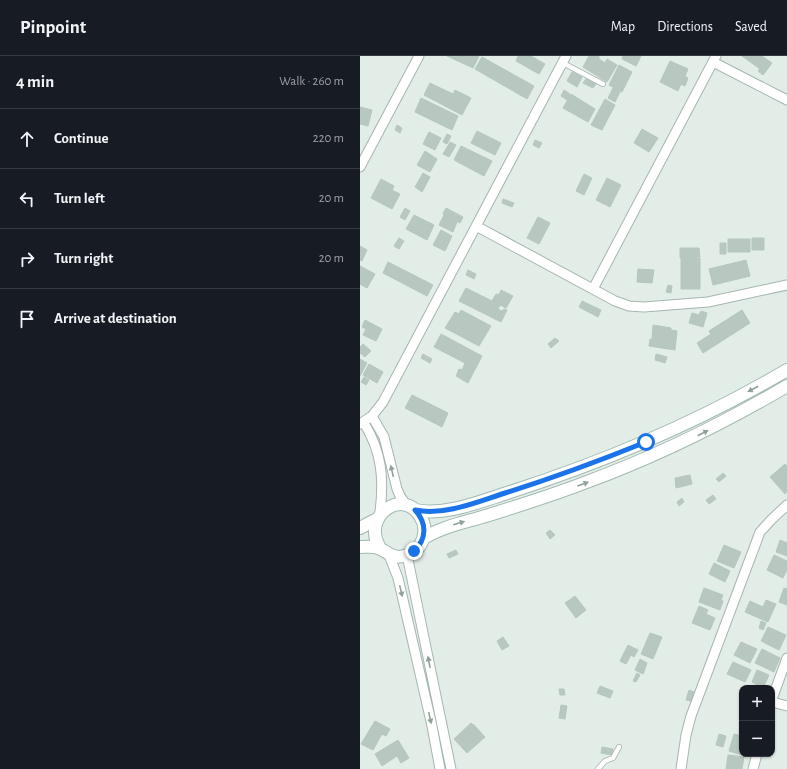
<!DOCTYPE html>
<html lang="en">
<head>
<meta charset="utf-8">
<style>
	:root { --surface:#171b24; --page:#20242c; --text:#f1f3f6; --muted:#9ea1a6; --line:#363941 }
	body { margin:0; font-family:"Alegreya Sans",sans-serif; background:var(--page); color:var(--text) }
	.controls { position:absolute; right:12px; bottom:12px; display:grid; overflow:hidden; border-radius:8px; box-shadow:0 1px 3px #0004 }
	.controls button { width:36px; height:36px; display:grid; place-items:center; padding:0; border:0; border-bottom:1px solid var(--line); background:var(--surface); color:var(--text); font:20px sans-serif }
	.stop { position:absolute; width:12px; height:12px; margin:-9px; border:3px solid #1a73e8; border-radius:50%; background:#fff }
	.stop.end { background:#1a73e8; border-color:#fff; box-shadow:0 1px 4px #0008 }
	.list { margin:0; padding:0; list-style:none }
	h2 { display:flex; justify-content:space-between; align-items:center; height:52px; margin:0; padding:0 16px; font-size:17px }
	h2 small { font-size:13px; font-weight:400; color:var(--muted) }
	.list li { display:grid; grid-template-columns:26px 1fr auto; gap:12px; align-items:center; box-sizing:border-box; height:60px; padding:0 16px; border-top:1px solid var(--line) }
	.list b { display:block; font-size:15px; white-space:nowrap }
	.list em { font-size:13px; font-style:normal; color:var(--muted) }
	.icon { flex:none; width:22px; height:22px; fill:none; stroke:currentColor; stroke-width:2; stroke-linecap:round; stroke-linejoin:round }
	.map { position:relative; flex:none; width:427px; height:713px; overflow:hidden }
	header { display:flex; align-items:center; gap:24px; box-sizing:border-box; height:56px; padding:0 20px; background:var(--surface); border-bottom:1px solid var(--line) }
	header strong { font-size:19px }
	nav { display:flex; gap:22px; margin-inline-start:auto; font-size:14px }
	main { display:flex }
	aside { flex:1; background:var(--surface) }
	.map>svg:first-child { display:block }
	.building { fill:#b8c8c1; stroke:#b5c7bf }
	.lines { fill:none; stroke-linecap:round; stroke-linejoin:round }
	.service-casing { stroke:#a5b6af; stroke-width:6 }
	.minor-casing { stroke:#a5b6af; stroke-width:11 }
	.secondary-casing { stroke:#a1bab0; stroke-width:14 }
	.service { stroke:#fff; stroke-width:4.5 }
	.minor { stroke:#fff; stroke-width:9 }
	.secondary { stroke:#fff; stroke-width:12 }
	.oneway { fill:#90a09a }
	.route { stroke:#1a73e8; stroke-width:5 }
</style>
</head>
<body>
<header>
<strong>Pinpoint</strong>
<nav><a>Map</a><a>Directions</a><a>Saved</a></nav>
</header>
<main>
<aside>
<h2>4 min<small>Walk · 260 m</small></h2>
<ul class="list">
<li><svg class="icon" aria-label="ahead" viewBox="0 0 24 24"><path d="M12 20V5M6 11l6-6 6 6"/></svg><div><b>Continue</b></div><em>220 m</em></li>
<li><svg class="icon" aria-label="left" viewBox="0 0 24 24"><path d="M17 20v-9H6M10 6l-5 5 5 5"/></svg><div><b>Turn left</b></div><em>20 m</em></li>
<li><svg class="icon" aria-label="right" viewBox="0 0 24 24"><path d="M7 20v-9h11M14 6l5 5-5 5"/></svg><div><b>Turn right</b></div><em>20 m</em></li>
<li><svg class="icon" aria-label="arrive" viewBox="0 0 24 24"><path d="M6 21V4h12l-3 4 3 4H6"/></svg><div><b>Arrive at destination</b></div></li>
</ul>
</aside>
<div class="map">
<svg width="427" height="713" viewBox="0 0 427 713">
	<rect width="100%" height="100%" fill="#e3ede8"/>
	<path class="building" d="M87,0H119L113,12Z
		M158,0H171L185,8L179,18L156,5Z
		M229,0H239V3L245,7L247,3L257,9L247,26L223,11Z
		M263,0H281L276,10L262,3Z
		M382,0H402L412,7L403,19L398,15L400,13Z
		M122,1L174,30L167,43L115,13Z
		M310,5L328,13L325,20L328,22L325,30L321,28L318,35L300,26Z
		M259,9L272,16L262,36L249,29Z
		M212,16L222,21L217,31L207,25Z
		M226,23L236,28L233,32L223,27Z
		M70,27L93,38L95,34L111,42L102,59L64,39Z
		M253,32L260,36L255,46L248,42Z
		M204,34L210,38L207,44L201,40Z
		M211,38L235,53L228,66L203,52Z
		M61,42L98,60L92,74L55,56Z
		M245,43L255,49L242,74L231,69Z
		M0,51L12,54L8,70L0,68Z
		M37,69L42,72L40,77L35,74Z
		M282,73L298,82L289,96L274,87Z
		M117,75L141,87L135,99L111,87Z
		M69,76L81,82L75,94L63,88Z
		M87,78L91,80L87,88L83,86Z
		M175,84L182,87L179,92L173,89Z
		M90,86L96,89L89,101L83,98Z
		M101,90L132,105L124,120L94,104Z
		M65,95L77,103L70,116L57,109Z
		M63,117L70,121L62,136L55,131Z
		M224,118L232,122L224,139L216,135Z
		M247,122L261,129L250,151L236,144Z
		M21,123L34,130L32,134L40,138L32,153L11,142Z
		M143,143L154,147L152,151L142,147Z
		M45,152L50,155L45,164L40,161Z
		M86,152L103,161L100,167L83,158Z
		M54,159L74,169L67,184L46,173Z
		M84,159L97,166L93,176L79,169Z
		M178,161L190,167L179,188L167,182Z
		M81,174L92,180L85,195L73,189Z
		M39,182L44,185L39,193L34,190Z
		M392,182H404V194H392Z
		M368,183H390V196H368Z
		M360,187H366V198H360Z
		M0,190L7,194L2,205L0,204Z
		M320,192H339L340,201L320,202Z
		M321,202H340V233H321Z
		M386,204L390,220L353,229L349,213Z
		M28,206L73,229L67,240L23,217Z
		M0,210L15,218L7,232L0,228Z
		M278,213L294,214L292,227L277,226Z
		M108,214L116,218L114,223L106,219Z
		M308,229L312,230L311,237L306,236Z
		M106,232L132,245L136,238L139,239L141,234L153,240L146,252L140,249L138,253L142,255L144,253L147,254L141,266L99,245Z
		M222,245L241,254L238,261L219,251Z
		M101,254L131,270L119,290L85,272L95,256L99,258Z
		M382,254L390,267L343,297L337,287L351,278L349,275Z
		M341,255L347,257L343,271L329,267L332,257L339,259Z
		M5,264L22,273L16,285L3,279L6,273L2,271Z
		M293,269L311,272V274L317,275L315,294L289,290L290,283L292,284Z
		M81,278L122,300L108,327L96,320L99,313L102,314L105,307L74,291Z
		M195,282L199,285L191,292L188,288Z
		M3,288L11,295L5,301L0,297V291Z
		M63,298L72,303L70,307L61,302Z
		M296,298L307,301L305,307L295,304Z
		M0,303L7,307L0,320Z
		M9,308L23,316L17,327L3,319Z
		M4,321L9,324L6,329L1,326Z
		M52,339L88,357L82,371L45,352Z
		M425,408L427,410V435L425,438L410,421Z
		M363,417L366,420L359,426L356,423Z
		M330,419L332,428L316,432L315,422Z
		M353,439L356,443L349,448L346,444Z
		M322,442L324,446L319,450L317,446Z
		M190,474L195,479L190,483L186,477Z
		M420,484L427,487V500L416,496Z
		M364,489L381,496L374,512L357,505Z
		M96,494L98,498L89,502L87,498Z
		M414,499L427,505V514L423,522L407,514Z
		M354,507L370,515L365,526L349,518Z
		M344,532L363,539L361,544L363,545L360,554L339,546Z
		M424,532L427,533V549L419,546Z
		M215,540L226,554L216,562L205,547Z
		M406,544L416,548L408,566L385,556L390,545L403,551Z
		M339,550L348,554L346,558L355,562L350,574L332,567Z
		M401,565L406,567L403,574L399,572Z
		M408,571L426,579L419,594L401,585Z
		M290,577L302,581L293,603L281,598Z
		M143,581L149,590L142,594L137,585Z
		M381,586L397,593L390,607L374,599Z
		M268,589L278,594L274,601L271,599L266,608L260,605Z
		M402,593L420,602L414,616L395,607Z
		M280,603L287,607L283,618L275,614Z
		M373,606L391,614L385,626L367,618Z
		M397,614L409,619L403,632L392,626Z
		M277,617L280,619L276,626L273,625Z
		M240,630L253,635L250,642L237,637Z
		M199,633H204L205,639H200Z
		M329,634L334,636L331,645L326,644Z
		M201,649L207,650L205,663L199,662Z
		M15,665L30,673L26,680L22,678L13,694L1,688Z
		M111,667L113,669V668L125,681L107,697L94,683Z
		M359,678L366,680L363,691L356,689Z
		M374,678L382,680V698H386L385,700L369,695Z
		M38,684L49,702L41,707L37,700L22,710L15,698Z
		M242,691L253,693L252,699L241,697Z
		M368,699L384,701L382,713H366Z"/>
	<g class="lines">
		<defs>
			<path id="service" d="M203,7L243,28
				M238,713L245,705L253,702L259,691"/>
			<path id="minor" d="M353,6L427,44
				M0,111L59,0
				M116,170L255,245L269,250L284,251L348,246L427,229
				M233,233L356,0
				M12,360L24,381L37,433L40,440L47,450
				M4,367C22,396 24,423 20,456
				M0,368L12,360L23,346L206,0
				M29,499L38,522L72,670L80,713
				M47,499L91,713
				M412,643L427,602
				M412,646L427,650
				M321,713L326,679L331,660L400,476L412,463L427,449
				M393,713L397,698"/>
			<path id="secondary" d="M55,454C85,460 119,446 147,437C244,406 339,366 427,314
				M0,472L15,464
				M64,482C83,470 107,466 129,459C161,449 193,439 224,427C295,401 362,368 427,330
				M0,491C6,491 13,490 18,492C28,495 30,503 44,500C53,498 60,492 63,483C65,476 65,468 61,462C45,430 0,459 20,492"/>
		</defs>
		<use href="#service" class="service-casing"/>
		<use href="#minor" class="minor-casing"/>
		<use href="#secondary" class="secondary-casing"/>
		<use href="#service" class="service"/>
		<use href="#minor" class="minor"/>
		<use href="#secondary" class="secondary"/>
	</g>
	<defs><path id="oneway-solid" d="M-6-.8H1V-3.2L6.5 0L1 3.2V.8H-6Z"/></defs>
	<g class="oneway">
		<use href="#oneway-solid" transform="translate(393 333) rotate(152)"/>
		<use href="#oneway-solid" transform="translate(343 377) rotate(-27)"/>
		<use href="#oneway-solid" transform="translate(32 415) rotate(-103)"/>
		<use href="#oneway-solid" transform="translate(223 428) rotate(-20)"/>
		<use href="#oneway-solid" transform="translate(99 467) rotate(-16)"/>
		<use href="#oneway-solid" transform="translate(41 535) rotate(77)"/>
		<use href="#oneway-solid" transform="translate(69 606) rotate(-101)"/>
		<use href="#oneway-solid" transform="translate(70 662) rotate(77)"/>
	</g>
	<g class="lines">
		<path class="route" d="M54,495C67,483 67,467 55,454C84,460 117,446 145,437C193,422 239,405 286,386"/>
	</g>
</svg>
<div class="controls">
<button>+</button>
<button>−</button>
</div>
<div class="stop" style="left:286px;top:386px"></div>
<div class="stop end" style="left:54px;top:495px"></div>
</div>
</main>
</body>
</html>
